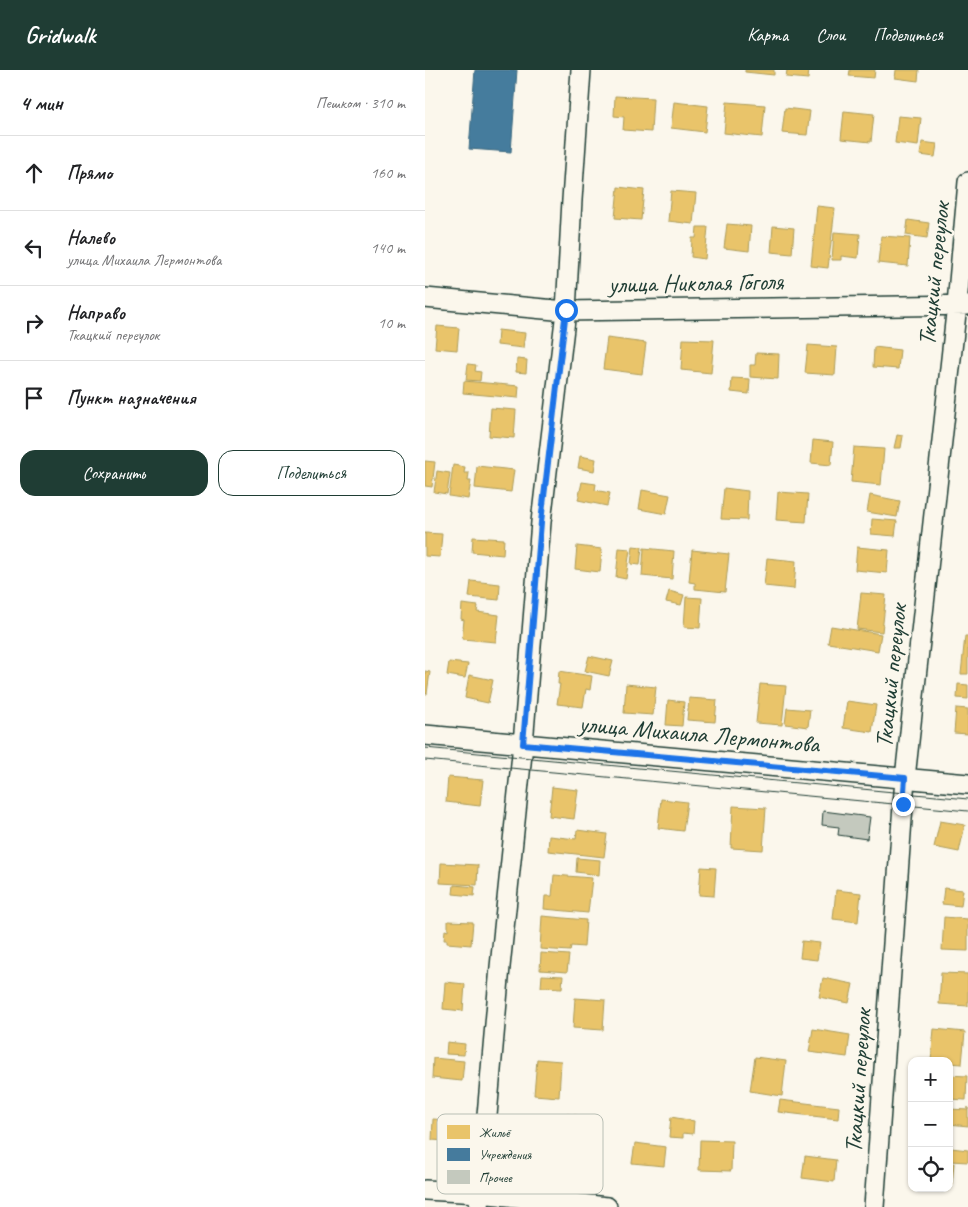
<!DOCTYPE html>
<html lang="ru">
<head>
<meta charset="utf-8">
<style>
	:root { --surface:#fff; --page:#f6f6f6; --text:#202124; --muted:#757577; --line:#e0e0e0; --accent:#1f3d34 }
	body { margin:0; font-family:Caveat,sans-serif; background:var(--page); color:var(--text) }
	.controls { position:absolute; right:15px; bottom:15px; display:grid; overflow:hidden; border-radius:10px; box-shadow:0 1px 4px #0004 }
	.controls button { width:45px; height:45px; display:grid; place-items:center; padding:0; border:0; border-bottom:1px solid var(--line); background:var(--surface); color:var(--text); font:25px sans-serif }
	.stop { position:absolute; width:15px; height:15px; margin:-11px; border:4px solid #1a73e8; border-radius:50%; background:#fff }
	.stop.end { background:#1a73e8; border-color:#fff; box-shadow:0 1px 5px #0008 }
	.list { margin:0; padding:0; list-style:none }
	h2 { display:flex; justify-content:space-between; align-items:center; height:65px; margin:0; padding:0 20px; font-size:21px }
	h2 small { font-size:16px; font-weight:400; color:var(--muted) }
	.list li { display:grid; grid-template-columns:32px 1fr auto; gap:15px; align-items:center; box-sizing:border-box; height:75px; padding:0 20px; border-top:1px solid var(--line) }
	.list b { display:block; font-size:19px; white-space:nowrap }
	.list p { margin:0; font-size:16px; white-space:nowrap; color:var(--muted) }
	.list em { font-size:16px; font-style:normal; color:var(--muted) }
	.actions { display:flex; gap:10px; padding:15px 20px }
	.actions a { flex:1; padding:11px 0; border:1px solid var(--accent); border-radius:15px; text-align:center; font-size:18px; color:var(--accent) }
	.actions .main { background:var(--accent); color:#fff }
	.icon { flex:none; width:28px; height:28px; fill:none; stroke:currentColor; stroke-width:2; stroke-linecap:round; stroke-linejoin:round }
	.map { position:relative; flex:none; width:543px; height:1137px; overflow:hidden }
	header { display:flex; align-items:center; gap:30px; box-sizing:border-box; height:70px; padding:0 25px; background:var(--accent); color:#fff }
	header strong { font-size:24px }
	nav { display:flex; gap:28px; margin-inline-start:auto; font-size:18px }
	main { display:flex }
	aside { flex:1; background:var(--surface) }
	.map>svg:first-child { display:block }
	.homes { fill:#e9c46a; stroke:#ac9c5a }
	.public { fill:#457b9d; stroke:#3a687e }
	.building { fill:#c4c9be; stroke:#1f3d34 }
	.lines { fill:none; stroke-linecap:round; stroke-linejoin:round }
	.street-casing { stroke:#1f3d34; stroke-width:22 }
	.street { stroke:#fbf7ec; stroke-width:19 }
	.tram { stroke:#1f3d34; stroke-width:1 }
	.route { stroke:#1a73e8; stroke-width:6 }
	.labels { text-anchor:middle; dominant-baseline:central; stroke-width:5; stroke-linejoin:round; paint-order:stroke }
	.street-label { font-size:25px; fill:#1f3d34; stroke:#fbf7ec }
	.key { fill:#fbf7ec; stroke:#b9bfb5; stroke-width:1 }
	.key-label { font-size:14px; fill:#1f3d34 }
</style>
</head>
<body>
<header>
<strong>Gridwalk</strong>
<nav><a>Карта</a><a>Слои</a><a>Поделиться</a></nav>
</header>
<main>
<aside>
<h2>4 мин<small>Пешком · 310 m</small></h2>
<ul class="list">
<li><svg class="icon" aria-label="ahead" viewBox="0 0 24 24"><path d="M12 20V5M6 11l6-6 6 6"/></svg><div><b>Прямо</b></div><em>160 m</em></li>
<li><svg class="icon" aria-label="left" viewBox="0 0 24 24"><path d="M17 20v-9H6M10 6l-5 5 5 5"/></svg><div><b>Налево</b><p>улица Михаила Лермонтова</p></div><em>140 m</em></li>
<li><svg class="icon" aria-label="right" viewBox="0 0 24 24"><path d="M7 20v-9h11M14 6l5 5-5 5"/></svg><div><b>Направо</b><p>Ткацкий переулок</p></div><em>10 m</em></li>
<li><svg class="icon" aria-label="arrive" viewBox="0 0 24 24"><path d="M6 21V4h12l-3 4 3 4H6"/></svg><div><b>Пункт назначения</b></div></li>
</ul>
<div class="actions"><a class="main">Сохранить</a><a>Поделиться</a></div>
</aside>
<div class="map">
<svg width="543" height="1137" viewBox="0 0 543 1137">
	<rect width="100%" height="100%" fill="#fbf7ec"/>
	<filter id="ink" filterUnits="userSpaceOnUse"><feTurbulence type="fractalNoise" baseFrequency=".02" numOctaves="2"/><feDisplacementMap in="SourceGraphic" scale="10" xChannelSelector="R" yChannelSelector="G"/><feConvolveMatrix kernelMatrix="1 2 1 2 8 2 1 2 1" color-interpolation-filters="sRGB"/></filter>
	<g filter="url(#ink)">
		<path class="homes" d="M320,0H349V5L320,2Z
			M362,0H384L383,9L361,7Z
			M425,0H450L449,8L424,6Z
			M471,0H494L493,11L470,8Z
			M190,26L228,28L226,62L198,60L199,47L189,46Z
			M249,32L283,36L280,62L246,58Z
			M302,32L340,35L337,67L299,63Z
			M360,38L385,41L382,65L357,63Z
			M419,41L449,44L446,72L416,69Z
			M473,46L496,48L493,76L470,73Z
			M497,72L512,74L510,87L495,85Z
			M193,117L219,120L216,150L190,148Z
			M246,121L271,123L268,154L243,151Z
			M392,136L410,138L403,198L386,196Z
			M483,150L504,153L502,168L481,165Z
			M302,154L326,156L324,181L299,178Z
			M348,156L369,158L367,184L346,182Z
			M272,157H283L280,189L266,187L267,168H271Z
			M409,162L435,164L433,188L416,186V190H407Z
			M456,166L485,168L483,196L453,193Z
			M12,256L34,258L32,280L10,278Z
			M73,260L100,263L98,278L72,275Z
			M182,268L221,273L217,304L178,299Z
			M258,269L289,270L286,303L256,300Z
			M383,275L412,277L410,305L380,303Z
			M449,277L475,280L473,299L448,297Z
			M331,283L354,284L353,309L325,307V295H330Z
			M92,289L102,290L101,303L91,302Z
			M43,294L51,295L50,301L56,302L55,311L41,310Z
			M307,308L325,309L324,324L306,322Z
			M39,311L94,316L93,328L38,323Z
			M66,338L91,340L89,368L64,366Z
			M472,365L478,366L476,378H469Z
			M388,370L408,372L406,395L386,393Z
			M429,377L459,379L456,415L426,412Z
			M155,386L171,389L169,401L153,398Z
			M0,391L10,392L7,417L0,416Z
			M28,395L40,397L39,403H44L43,411H46L43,429L24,426Z
			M52,396L89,400L86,422L50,418Z
			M12,401L25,403L22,424L9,422Z
			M157,412L171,414L170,420L185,423L182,436L153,430Z
			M299,418L323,421L322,450L296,449Z
			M217,420L245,425L241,444L214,439Z
			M353,422L383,424L381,452L351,450Z
			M445,425L475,431L472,447L442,442Z
			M447,449L472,451L470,466L446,464Z
			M0,463L17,464L15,487L0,486Z
			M48,467L79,469L78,485L47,482Z
			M152,476L177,479L175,502L150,499Z
			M208,476L217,477L215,495L206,494Z
			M432,477L464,480L462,503L430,500Z
			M194,478L205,479L201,509L191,507Z
			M219,478L249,481L247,509L217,506Z
			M267,480L304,484L300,522L270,519V513L264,512Z
			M342,488L371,491L369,519L339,516Z
			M46,511L75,514L74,530L44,527Z
			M244,521L259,525L256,535L241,532Z
			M436,523L461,525L457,562L432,559Z
			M261,527L277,528L275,558L259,557Z
			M37,534L53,536L52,542L74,545L71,572L37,569L39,550L36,549Z
			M406,556L456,564L453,581L403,573Z
			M540,566H543V604H536Z
			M164,586L188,591L184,606L160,601Z
			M24,592L43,594L40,608L22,605Z
			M0,601L5,602L2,624H0Z
			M134,601L167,606L165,620L161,619L158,637L132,634L135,614H133Z
			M44,605L68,610L63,633L40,628Z
			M201,614L231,617L228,645L199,643Z
			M335,614L361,616L357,655L331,653Z
			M533,614L543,615V629L532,628Z
			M264,628L292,630L290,652L262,650Z
			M243,630L259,632L257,656L241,655Z
			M422,631L451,635L447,662L418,658Z
			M362,638L385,640L383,657L360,654Z
			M531,638L543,639V664L529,663Z
			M23,707L58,710L55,736L21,732Z
			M127,717L153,720L149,749L124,746Z
			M236,729L262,732L258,761L233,758Z
			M308,736L341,738L338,780L306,778Z
			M515,751L540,755L534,782L509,777Z
			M152,760L182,764L179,787L123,781L124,766L151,769Z
			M152,788L175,790L174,805L151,802Z
			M16,793L53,795L52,815L15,813Z
			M276,797L291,798L289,826L274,825Z
			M129,805L167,808L163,843L119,839L120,826H127Z
			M29,815L50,817L49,826L28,824Z
			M519,818L538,820L536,836L517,834Z
			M411,820L436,823L433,852L408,849Z
			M117,846L161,850L159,877L146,876L145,881L115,879Z
			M519,847L543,849V881L517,880Z
			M23,851L48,852L46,875L22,873V870H19L20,860L23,861Z
			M377,871L395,873L392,890L375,888Z
			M116,883L144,885L142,902L115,900Z
			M516,903L543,904V936L514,934Z
			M117,905L138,906L137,918L116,917Z
			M398,908L428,914L424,933L394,927Z
			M20,912L40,914L38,941L18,939Z
			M150,928L180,930L178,960L148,958Z
			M388,959L425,965L422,987L384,982Z
			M509,959L540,962L537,994L524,993V991H506Z
			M22,972L40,974L39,985L21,984Z
			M330,987L361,991L357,1026L325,1021Z
			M8,988L39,991L37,1011L7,1008Z
			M112,989L136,991L134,1027L109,1025Z
			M524,1005L542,1006L541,1030L524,1029Z
			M355,1030L414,1037L413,1049L353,1042Z
			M543,1037V1056L524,1054V1039L543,1040Z
			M142,1044L156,1046L154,1063L140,1062Z
			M246,1047L269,1051L268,1064L258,1063V1068L244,1067Z
			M8,1049L35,1051L33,1072L7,1070Z
			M275,1070L307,1071L306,1101L274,1100Z
			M210,1073L241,1077L239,1096L207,1093Z
			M526,1078L543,1080V1092L525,1091Z
			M380,1086L411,1090L409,1112L377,1108Z
			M524,1092L529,1093L527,1115H524Z"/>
		<path class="public" d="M50,0H92L86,82L44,79Z"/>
		<path class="building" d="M398,741L445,747L442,769L413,765L414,757L397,755Z"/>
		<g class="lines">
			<defs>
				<path id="street" d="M0,228L141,241L543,235
					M0,665L543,714
					M0,1120L55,1123L182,1137
					M54,1137L75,897L98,674L116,452L141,241L147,130L156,0
					M449,1137L480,708L532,234L543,112"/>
			</defs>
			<use href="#street" class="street-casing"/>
			<use href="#street" class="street"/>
			<path class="tram" d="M0,678L543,729
				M0,690L543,741"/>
		</g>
	</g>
	<g class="lines" filter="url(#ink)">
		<path class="route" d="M141,240L116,452L98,674L480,708L478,734"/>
	</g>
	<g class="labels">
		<g class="street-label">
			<text transform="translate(509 204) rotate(-84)">Ткацкий переулок</text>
			<text transform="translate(271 213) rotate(-1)">улица Николая Гоголя</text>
			<text transform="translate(466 606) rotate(-84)">Ткацкий переулок</text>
			<text transform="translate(274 664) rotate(5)">улица Михаила Лермонтова</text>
			<text transform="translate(433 1011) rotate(-86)">Ткацкий переулок</text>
		</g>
	</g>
	<rect x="12" y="1044" width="166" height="80" rx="8" class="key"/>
	<rect x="22" y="1055" width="23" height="14" fill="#e9c46a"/>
	<rect x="22" y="1078" width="23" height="13" fill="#457b9d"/>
	<rect x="22" y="1100" width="23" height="14" fill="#c4c9be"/>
	<g class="key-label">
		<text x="54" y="1067">Жильё</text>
		<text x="54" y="1089">Учреждения</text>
		<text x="54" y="1112">Прочее</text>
	</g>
</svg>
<div class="controls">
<button>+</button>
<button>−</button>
<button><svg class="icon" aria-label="locate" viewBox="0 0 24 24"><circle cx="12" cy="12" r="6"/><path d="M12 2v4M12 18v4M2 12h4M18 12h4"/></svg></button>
</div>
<div class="stop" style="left:141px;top:240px"></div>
<div class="stop end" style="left:478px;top:734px"></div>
</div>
</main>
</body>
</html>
